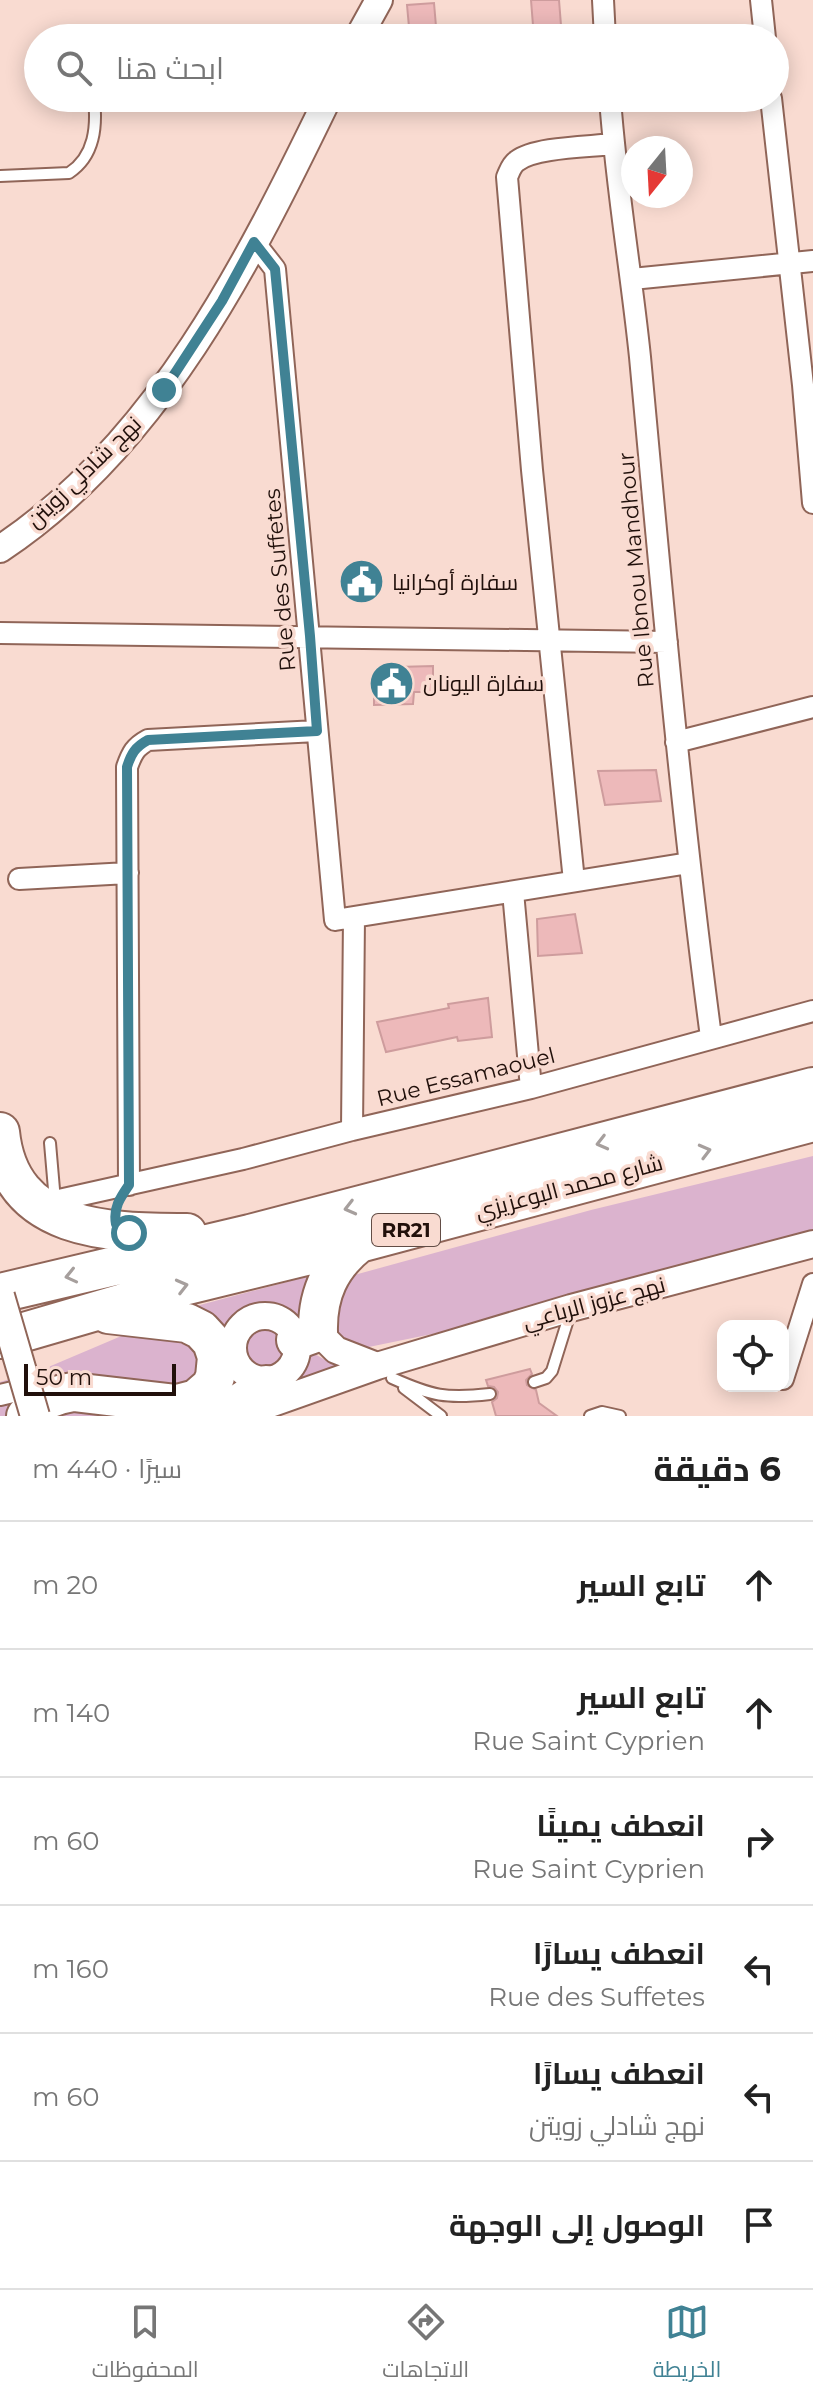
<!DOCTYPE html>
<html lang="ar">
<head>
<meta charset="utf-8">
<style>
	:root { --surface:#fff; --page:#f6f6f6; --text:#222; --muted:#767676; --line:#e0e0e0; --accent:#408294 }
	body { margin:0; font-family:Montserrat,Cairo,sans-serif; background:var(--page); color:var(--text); direction:rtl }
	.controls { position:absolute; right:24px; bottom:24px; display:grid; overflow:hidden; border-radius:16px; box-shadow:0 4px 20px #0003 }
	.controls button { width:72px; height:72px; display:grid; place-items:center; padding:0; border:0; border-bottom:2px solid var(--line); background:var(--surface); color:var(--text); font:40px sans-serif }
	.compass { position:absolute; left:621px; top:136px; width:72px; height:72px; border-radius:50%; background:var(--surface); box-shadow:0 4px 20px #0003; rotate:198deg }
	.scale { position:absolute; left:24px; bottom:20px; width:152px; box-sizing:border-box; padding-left:8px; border:4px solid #21100b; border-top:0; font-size:22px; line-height:28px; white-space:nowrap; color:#21100b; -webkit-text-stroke:6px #f9dbd1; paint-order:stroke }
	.stop { position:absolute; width:24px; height:24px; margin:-18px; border:6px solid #408294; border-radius:50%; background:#fff }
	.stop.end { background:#408294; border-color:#fff; box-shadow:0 2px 8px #0008 }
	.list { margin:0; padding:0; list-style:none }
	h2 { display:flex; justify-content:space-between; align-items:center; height:104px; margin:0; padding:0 32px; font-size:34px }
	h2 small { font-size:26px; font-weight:400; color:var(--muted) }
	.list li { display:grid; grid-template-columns:52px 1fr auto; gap:24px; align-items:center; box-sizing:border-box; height:128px; padding:0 32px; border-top:2px solid var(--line) }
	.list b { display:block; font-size:30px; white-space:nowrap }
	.list p { margin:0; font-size:26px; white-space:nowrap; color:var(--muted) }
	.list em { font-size:26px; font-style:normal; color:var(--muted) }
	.icon { flex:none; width:44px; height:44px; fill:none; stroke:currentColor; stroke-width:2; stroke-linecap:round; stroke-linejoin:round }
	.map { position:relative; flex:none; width:813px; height:1416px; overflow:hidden; direction:ltr }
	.search { position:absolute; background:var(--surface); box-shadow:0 4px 20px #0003; left:24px; right:24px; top:24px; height:88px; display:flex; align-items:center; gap:20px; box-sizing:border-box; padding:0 28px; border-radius:44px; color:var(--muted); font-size:30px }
	.sheet { height:872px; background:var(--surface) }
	nav { display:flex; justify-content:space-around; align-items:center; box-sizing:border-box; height:112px; border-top:2px solid var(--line); background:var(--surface); font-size:22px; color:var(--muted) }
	nav a { display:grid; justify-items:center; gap:4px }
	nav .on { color:var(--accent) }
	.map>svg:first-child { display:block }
	.green { fill:#dbb3ce }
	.building { fill:#edb9ba; stroke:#ce9c9d; stroke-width:2 }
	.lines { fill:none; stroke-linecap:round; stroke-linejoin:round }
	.service-casing { stroke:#906558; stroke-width:14 }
	.minor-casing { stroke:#906558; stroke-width:24 }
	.tertiary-casing { stroke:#906558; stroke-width:30 }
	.secondary-casing { stroke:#906558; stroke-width:32 }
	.motorway-casing { stroke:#906558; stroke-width:42 }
	.service { stroke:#fff; stroke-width:10 }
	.minor { stroke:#fff; stroke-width:20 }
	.tertiary { stroke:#fff; stroke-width:26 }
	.secondary { stroke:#fff; stroke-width:28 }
	.motorway { stroke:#fff; stroke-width:38 }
	.secondary-bridge-casing { stroke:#906558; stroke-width:32; stroke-linecap:butt }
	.secondary-bridge { stroke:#fff; stroke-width:28 }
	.oneway { stroke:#a69f9d }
	.route { stroke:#408294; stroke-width:10 }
	.labels { text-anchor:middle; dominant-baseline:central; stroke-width:7; stroke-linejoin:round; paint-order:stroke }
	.shield { fill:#f9dbd1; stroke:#624d46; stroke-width:2 }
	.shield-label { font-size:20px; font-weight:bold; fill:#21100b }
	.street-label { font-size:22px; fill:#21100b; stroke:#f9dbd1 }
	.poi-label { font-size:22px; fill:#21100b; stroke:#f9dbd1; text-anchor:start }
</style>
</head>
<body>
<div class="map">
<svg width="813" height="1416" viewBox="0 0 813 1416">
	<rect width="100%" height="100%" fill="#f9dbd1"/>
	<path class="green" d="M813,1156V1236L559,1308L359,1349L333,1339L327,1294L347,1277L591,1210Z
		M324,1272L313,1353L343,1370L207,1416H0V1382L46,1368L185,1309Z"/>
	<path class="building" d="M531,0H559L562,38H534Z
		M434,3L437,38H410L407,5Z
		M433,666V692H414L413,704L374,705V675H397V667Z
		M656,770L661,801L605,805L598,771Z
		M575,914L582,953L538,956L537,919Z
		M488,998L492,1037L458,1041L457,1037L386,1052L377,1022L449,1008L448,1004Z
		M530,1369L532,1374L526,1380L527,1385L536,1390L539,1403L557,1416H496L492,1402L497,1398L498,1392L494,1387L488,1386L486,1380Z"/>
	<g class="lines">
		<defs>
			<path id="service" d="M0,176L69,173C95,156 97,126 94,98
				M50,1143L55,1201
				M392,1378C432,1396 446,1399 490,1394
				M534,1382L546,1378L552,1371L571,1310
				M404,1388L441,1416
				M590,1416L602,1412L620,1416"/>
			<path id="minor" d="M603,0L605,38
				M761,0L765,38
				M610,98C616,185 631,270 640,357C661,584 681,811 711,1037
				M771,98L803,385L813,503
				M254,242L275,269L335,920L689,863
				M632,279L813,261
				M0,633L667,642
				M676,742L813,707
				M19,879L128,873
				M574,881L532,470L507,177C510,171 511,165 517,161C535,147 589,147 613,144
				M513,892L531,1088
				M352,1130L354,917
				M129,1185L127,767C132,753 135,747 148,740L317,731
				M41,1204L243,1159L352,1130L531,1088L813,1011
				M783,1379L813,1284
				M0,1395L38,1386"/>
			<path id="tertiary" d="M358,38L379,0
				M0,549C158,444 248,263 328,98
				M233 1348a32 32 0 1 1 64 0a32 32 0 1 1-64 0Z
				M318,1332L336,1350L377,1366
				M236,1416L377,1366L571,1308L813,1244"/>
			<path id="secondary" d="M211,1416L266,1380"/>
			<path id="motorway" d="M0,1132C10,1232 108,1233 187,1233
				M0,1293L250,1234L813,1087
				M0,1339L175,1288L359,1243L813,1122
				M296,1340L318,1332C317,1294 330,1266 359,1243
				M26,1416C38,1401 54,1395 73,1392L177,1404L196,1399L211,1386L215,1377L217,1357L212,1342L201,1330L187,1323L108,1314"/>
		</defs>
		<use href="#service" class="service-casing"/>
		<use href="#minor" class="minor-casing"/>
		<use href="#tertiary" class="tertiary-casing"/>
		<use href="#secondary" class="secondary-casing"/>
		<use href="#motorway" class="motorway-casing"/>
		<use href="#service" class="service"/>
		<use href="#minor" class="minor"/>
		<use href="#tertiary" class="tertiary"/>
		<use href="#secondary" class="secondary"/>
		<use href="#motorway" class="motorway"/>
		<defs>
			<path id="secondary-bridge" d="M0,1296L35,1416"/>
		</defs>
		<use href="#secondary-bridge" class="secondary-bridge-casing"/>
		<use href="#secondary-bridge" class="secondary-bridge"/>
	</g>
	<defs><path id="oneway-chevron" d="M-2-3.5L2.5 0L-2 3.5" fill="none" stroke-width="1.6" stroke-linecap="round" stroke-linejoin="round" transform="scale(2)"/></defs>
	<g class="oneway">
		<use href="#oneway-chevron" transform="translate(602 1143) rotate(166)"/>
		<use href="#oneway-chevron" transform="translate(705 1151) rotate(-15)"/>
		<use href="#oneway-chevron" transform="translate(350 1208) rotate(166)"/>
		<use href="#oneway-chevron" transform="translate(71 1276) rotate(167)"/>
		<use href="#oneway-chevron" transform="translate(182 1286) rotate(-14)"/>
	</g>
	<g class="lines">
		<path class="route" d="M129,1233L116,1224C113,1208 120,1198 129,1185L127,767C131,754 135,747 148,740L317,731L310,636L275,269L254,242L222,301L164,390"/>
	</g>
	<defs>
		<symbol id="civic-disc" viewBox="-11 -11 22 22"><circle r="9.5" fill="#408294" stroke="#f9dbd1"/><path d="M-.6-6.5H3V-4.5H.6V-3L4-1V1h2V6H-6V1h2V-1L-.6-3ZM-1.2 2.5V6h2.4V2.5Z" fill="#fff"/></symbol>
	</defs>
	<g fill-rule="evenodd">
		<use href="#civic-disc" x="336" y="556" width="51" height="51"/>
		<use href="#civic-disc" x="366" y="658" width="51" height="51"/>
	</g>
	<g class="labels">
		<rect class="shield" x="372" y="1214" width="68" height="32" rx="6"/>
		<g class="shield-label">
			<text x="406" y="1230">RR21</text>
		</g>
		<g class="street-label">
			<text transform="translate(84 472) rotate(-44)">نهج شادلي زويتن</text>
			<text transform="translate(636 570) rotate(-95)">Rue Ibnou Mandhour</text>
			<text transform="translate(280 580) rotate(-95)">Rue des Suffetes</text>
			<text transform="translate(466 1077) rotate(-14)">Rue Essamaouel</text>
			<text transform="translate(569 1187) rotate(-15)">شارع محمد البوعزيزي</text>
			<text transform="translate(594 1303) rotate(-15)">نهج عزوز الرباعي</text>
		</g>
		<g class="poi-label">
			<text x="392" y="582">سفارة أوكرانيا</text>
			<text x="423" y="683">سفارة اليونان</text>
		</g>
	</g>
</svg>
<div class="controls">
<button><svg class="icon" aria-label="locate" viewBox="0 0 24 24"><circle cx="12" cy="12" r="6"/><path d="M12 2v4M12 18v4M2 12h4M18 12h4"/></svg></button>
</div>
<svg class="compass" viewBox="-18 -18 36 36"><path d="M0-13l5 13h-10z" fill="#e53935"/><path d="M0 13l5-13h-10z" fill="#767676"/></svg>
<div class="scale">50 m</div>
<div class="stop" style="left:129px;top:1233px"></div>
<div class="stop end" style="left:164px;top:390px"></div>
<div class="search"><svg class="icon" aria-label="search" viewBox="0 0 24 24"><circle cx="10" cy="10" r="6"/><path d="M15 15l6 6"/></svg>ابحث هنا</div>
</div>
<section class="sheet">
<h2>6 دقيقة<small>سيرًا · 440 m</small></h2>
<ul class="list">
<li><svg class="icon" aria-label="ahead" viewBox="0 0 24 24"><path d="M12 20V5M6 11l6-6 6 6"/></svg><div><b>تابع السير</b></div><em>20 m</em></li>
<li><svg class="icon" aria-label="ahead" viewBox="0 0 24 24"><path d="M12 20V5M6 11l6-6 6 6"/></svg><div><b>تابع السير</b><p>Rue Saint Cyprien</p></div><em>140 m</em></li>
<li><svg class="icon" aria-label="right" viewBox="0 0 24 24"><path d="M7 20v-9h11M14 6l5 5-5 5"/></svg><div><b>انعطف يمينًا</b><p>Rue Saint Cyprien</p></div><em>60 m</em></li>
<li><svg class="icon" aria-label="left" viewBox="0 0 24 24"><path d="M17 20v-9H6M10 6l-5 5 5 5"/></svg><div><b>انعطف يسارًا</b><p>Rue des Suffetes</p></div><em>160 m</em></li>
<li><svg class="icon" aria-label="left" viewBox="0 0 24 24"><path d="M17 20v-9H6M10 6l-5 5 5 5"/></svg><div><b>انعطف يسارًا</b><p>نهج شادلي زويتن</p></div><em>60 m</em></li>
<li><svg class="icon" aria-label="arrive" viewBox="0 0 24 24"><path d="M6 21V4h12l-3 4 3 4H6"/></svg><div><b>الوصول إلى الوجهة</b></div></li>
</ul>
</section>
<nav>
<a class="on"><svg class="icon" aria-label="map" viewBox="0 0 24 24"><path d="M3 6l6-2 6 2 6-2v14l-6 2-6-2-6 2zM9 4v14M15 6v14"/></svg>الخريطة</a>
<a><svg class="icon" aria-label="directions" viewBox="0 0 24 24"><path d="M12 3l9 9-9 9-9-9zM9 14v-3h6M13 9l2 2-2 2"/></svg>الاتجاهات</a>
<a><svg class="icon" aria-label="saved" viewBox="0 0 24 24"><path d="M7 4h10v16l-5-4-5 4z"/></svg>المحفوظات</a>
</nav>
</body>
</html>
